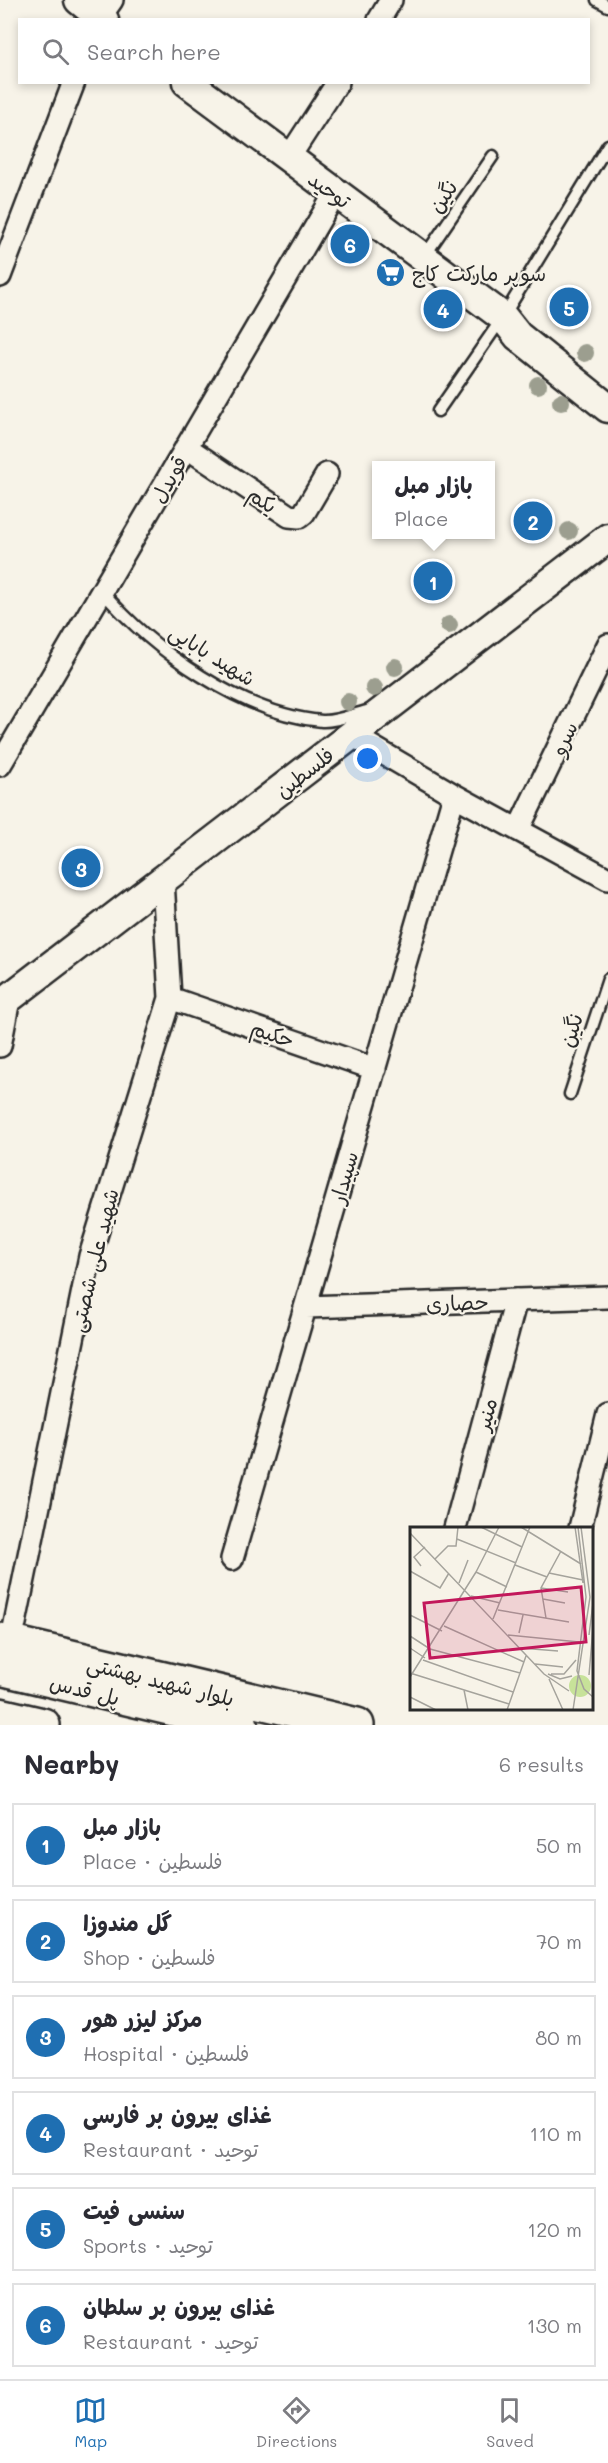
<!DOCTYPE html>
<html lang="en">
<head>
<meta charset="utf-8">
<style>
	:root { --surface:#fff; --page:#f7f7f7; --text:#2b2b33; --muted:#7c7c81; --line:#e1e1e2; --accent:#1f6fb2 }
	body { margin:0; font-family:Mali,"Playpen Sans Arabic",sans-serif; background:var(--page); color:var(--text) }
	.you { position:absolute; left:368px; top:759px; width:21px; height:21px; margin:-15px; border:4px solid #fff; border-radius:50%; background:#1a73e8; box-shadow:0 0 0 9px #1a73e833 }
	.badge { display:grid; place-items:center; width:39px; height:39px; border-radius:50%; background:var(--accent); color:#fff; font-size:20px; font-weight:700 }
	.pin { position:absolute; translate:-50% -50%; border:3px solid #fff; box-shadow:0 2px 6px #0006 }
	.popup { position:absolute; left:372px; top:461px; width:123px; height:78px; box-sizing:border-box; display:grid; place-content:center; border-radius:0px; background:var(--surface); filter:drop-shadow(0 2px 4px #0005); font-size:20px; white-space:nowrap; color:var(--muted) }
	.popup b { font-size:22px; color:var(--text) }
	.popup::after { content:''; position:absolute; left:50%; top:100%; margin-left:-12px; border:12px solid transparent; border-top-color:var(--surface) }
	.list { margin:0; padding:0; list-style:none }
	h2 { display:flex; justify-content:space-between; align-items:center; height:78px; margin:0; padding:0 24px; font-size:26px }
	h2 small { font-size:20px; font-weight:400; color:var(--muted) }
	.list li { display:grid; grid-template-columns:39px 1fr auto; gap:18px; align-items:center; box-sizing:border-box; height:84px; margin:0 12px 12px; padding:0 12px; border:2px solid var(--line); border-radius:0px }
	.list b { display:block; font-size:22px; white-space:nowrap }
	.list p { margin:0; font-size:20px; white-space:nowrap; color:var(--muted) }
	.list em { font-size:20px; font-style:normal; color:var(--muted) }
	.icon { flex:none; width:33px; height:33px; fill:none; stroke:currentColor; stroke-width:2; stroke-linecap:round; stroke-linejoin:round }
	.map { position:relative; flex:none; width:608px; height:1725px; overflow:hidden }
	.search { position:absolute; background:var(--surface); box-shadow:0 3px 9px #0003; left:18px; right:18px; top:18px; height:66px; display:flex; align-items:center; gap:15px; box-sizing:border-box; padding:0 21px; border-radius:0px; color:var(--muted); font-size:22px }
	.sheet { height:654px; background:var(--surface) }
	nav { display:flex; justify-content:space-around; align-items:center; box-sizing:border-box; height:84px; border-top:2px solid var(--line); background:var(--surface); font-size:16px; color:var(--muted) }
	nav a { display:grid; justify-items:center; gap:3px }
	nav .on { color:var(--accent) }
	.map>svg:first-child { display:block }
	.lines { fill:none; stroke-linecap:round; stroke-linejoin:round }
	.lane-casing { stroke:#2b2b2b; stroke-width:15 }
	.street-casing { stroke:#2b2b2b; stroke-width:26 }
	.secondary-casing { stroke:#2b2b2b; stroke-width:33 }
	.primary-casing { stroke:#2b2b2b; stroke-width:38 }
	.lane { stroke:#f7f3e8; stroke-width:10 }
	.street { stroke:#f7f3e8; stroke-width:21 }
	.secondary { stroke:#f7f3e8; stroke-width:28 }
	.primary { stroke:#f7f3e8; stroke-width:33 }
	.tree { fill:#9c9e8f }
	.labels { text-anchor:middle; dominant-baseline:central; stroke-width:4.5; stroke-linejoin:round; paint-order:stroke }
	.street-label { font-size:21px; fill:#2b2b2b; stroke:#f7f3e8 }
	.poi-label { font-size:21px; fill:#2b2b2b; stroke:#f7f3e8; text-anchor:start }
	.inset-road { fill:none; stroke:#a5a39c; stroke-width:1.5 }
	.view { fill:#c2185b; fill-opacity:0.15; stroke:#c2185b; stroke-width:3 }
	.inset-edge { fill:none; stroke:#2b2b2b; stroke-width:3 }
</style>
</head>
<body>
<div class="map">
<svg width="608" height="1725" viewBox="0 0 608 1725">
	<rect width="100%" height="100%" fill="#f7f3e8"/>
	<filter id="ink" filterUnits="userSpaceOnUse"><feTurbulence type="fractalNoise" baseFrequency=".0167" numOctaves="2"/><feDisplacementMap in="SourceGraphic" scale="12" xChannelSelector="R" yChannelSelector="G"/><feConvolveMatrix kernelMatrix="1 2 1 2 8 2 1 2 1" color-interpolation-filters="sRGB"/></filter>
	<g filter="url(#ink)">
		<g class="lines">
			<defs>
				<path id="lane" d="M597,0L608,6
					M424,257L493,156
					M438,411L503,317L608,145
					M102,591C153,651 242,714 322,721C336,722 354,714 367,711
					M570,1094L608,979"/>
				<path id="street" d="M98,20L112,0
					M379,20L391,0
					M288,159L338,82
					M0,276L74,82
					M186,447L289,516L299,517L304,513L327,474
					M352,735L454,795L608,879
					M0,765L336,192
					M518,830L608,645
					M170,998L375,1069
					M0,1046L9,999
					M306,1307L608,1297
					M455,1528L516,1300
					M580,1528L608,1414
					M232,1559L454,795
					M11,1643L90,1256L170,998L163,880"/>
				<path id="secondary" d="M79,0L104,20
					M187,82L503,317L518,336L608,408
					M0,1005L608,538"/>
				<path id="primary" d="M0,1640L357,1725
					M0,1668L241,1725
					M0,1715L43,1725"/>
			</defs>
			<use href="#lane" class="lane-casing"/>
			<use href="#street" class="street-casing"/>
			<use href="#secondary" class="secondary-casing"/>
			<use href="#primary" class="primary-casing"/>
			<use href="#lane" class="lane"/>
			<use href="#street" class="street"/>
			<use href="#secondary" class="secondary"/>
			<use href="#primary" class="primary"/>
		</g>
		<g class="tree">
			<circle cx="585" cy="353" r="9"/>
			<circle cx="538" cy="385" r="9"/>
			<circle cx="561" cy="402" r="9"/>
			<circle cx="569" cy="531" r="9"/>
			<circle cx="449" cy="625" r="9"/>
			<circle cx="395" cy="667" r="9"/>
			<circle cx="374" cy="688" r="9"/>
			<circle cx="348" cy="702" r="9"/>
		</g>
	</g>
	<defs>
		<symbol id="supermarket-disc" viewBox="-11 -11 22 22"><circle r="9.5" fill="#1f6fb2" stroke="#f7f3e8"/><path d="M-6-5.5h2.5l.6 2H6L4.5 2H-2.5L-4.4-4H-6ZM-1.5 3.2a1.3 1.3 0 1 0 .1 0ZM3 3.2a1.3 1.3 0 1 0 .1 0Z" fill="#fff"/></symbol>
	</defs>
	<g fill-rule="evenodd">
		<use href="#supermarket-disc" x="374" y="256" width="33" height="33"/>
	</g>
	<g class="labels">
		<g class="street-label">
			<text transform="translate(330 189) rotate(36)">توحید</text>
			<text transform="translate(442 196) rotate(-56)">نگین</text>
			<text transform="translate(168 479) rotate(-60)">قویدل</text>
			<text transform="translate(263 499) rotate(34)">یکم</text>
			<text transform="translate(213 654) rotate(32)">شهید بابایی</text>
			<text transform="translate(563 738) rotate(-64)">سرو</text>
			<text transform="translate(304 772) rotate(-38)">فلسطین</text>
			<text transform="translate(570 1030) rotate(-72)">نگین</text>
			<text transform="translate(273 1033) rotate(19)">حکیم</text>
			<text transform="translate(343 1177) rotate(-74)">سپیدار</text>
			<text transform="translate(93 1260) rotate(-76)">شهید علی شصتی</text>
			<text transform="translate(457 1302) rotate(-2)">حصاری</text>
			<text transform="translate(485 1414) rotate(-75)">منیر</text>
			<text transform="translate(161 1680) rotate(14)">بلوار شهید بهشتی</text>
			<text transform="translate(85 1689) rotate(14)">پل قدس</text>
		</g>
		<g class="poi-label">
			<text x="412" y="272">سوپر مارکت کاج</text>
		</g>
	</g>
	<g transform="translate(410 1527)">
		<rect width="183" height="183" fill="#f7f3e8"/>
		<path d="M159 159a11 11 0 1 1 22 0a11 11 0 1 1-22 0Z" fill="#c7e299"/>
		<path class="inset-road" d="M71,0L112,20M111,0L171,37M165,0L173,56M168,0L176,70L167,144L174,162L183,170M0,6L134,147L159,164M47,12L106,36M25,32L38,19H46L48,0M105,38L137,50M11,39L4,30L15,20M0,44L30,61L39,46M66,45L97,60M139,46L173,53M65,47L89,0M49,56L58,33M131,61L158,65M61,69L90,76M133,72L155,76M88,83L159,95M0,88L32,104M136,91L131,61L151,24M83,92L120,0M34,99L114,135M109,106L113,88M98,108L169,115M179,108L183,76M0,109L20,122L110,146M0,121L15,131M110,121L148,124M13,133L103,165M125,137L153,140M0,146L99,177M138,147L150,152L162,149M141,147H154L166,133M179,148L183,101M0,150L66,45M139,152L153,183M54,163L58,183M0,170L26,183M97,183L116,129M163,183L180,70L171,0"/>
		<path class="view" d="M171,60L176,115L20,131L14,76Z"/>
		<rect width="183" height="183" class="inset-edge"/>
	</g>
</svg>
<div class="you"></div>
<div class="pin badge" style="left:433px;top:581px">1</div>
<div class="popup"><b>بازار مبل</b>Place</div>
<div class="pin badge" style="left:533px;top:521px">2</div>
<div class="pin badge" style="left:81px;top:868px">3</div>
<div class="pin badge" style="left:443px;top:309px">4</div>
<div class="pin badge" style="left:569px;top:307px">5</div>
<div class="pin badge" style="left:350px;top:244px">6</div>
<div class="search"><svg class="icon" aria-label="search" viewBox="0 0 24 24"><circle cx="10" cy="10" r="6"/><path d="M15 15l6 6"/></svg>Search here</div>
</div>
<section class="sheet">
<h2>Nearby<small>6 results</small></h2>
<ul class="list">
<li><span class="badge">1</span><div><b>بازار مبل</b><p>Place · فلسطین</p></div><em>50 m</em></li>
<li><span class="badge">2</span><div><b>گل مندوزا</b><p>Shop · فلسطین</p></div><em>70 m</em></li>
<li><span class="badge">3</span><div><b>مرکز لیزر هور</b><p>Hospital · فلسطین</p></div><em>80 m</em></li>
<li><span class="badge">4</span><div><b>غذای بیرون بر فارسی</b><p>Restaurant · توحید</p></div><em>110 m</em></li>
<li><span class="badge">5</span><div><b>سنسی فیت</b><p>Sports · توحید</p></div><em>120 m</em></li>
<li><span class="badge">6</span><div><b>غذای بیرون بر سلطان</b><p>Restaurant · توحید</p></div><em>130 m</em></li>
</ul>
</section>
<nav>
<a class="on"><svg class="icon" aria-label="map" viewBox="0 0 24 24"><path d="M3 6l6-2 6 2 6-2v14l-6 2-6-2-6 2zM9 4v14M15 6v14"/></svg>Map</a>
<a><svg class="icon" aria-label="directions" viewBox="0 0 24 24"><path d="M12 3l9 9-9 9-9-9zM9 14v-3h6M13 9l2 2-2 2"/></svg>Directions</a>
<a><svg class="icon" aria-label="saved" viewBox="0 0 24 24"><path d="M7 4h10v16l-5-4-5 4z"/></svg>Saved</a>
</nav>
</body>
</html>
